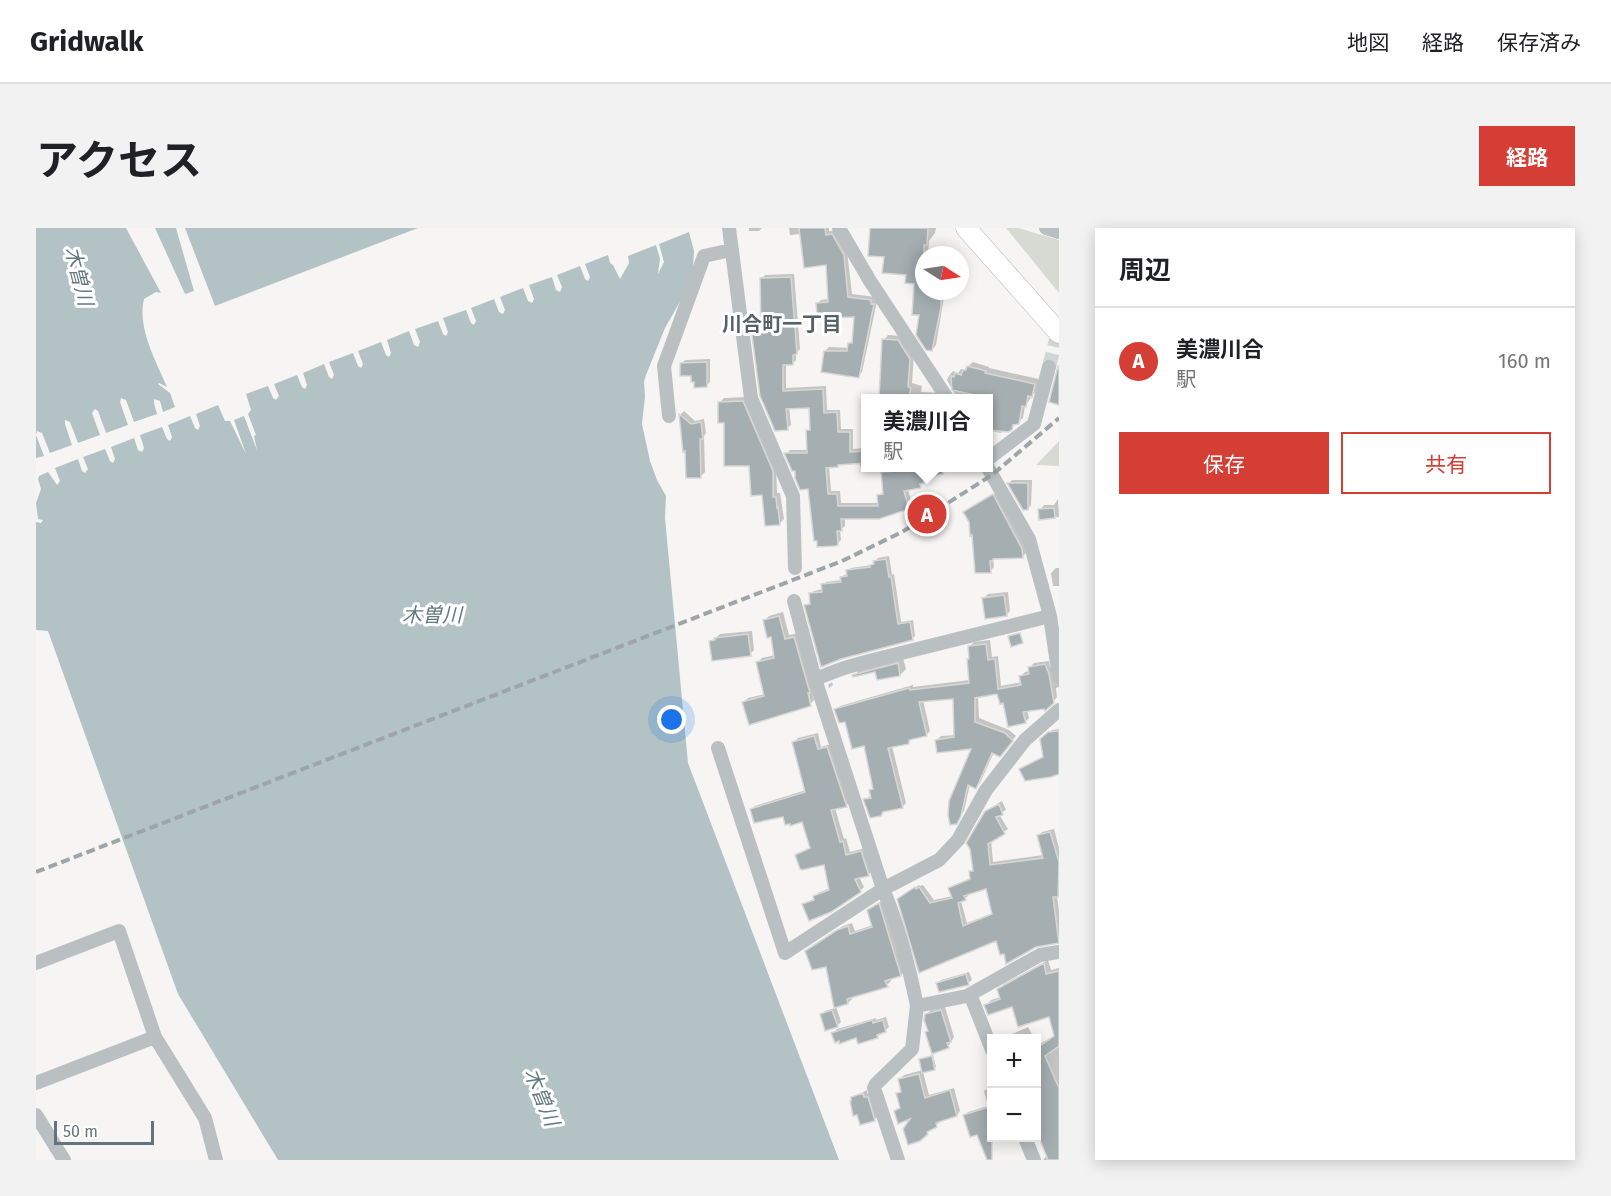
<!DOCTYPE html>
<html lang="ja">
<head>
<meta charset="utf-8">
<style>
	:root { --surface:#fff; --page:#f2f2f2; --text:#202124; --muted:#757577; --line:#e0e0e0; --accent:#d43e34 }
	body { margin:0; font-family:"Fira Sans","Noto Sans JP",sans-serif; background:var(--page); color:var(--text) }
	.controls { position:absolute; right:18px; bottom:18px; display:grid; overflow:hidden; border-radius:0px; box-shadow:0 3px 15px #0003 }
	.controls button { width:54px; height:54px; display:grid; place-items:center; padding:0; border:0; border-bottom:2px solid var(--line); background:var(--surface); color:var(--text); font:30px sans-serif }
	.compass { position:absolute; left:879px; top:18px; width:54px; height:54px; border-radius:50%; background:var(--surface); box-shadow:0 3px 15px #0003; rotate:102deg }
	.scale { position:absolute; left:18px; bottom:15px; width:100px; box-sizing:border-box; padding-left:6px; border:3px solid #63757b; border-top:0; font-size:16px; line-height:21px; white-space:nowrap; color:#63757b; -webkit-text-stroke:4px #fff; paint-order:stroke }
	.you { position:absolute; left:636px; top:492px; width:21px; height:21px; margin:-15px; border:4px solid #fff; border-radius:50%; background:#1a73e8; box-shadow:0 0 0 9px #1a73e833 }
	.badge { display:grid; place-items:center; width:39px; height:39px; border-radius:50%; background:var(--accent); color:#fff; font-size:20px; font-weight:700 }
	.pin { position:absolute; translate:-50% -50%; border:3px solid #fff; box-shadow:0 2px 6px #0006 }
	.popup { position:absolute; left:825px; top:166px; width:132px; height:78px; box-sizing:border-box; display:grid; place-content:center; border-radius:0px; background:var(--surface); filter:drop-shadow(0 2px 4px #0005); font-size:20px; white-space:nowrap; color:var(--muted) }
	.popup b { font-size:22px; color:var(--text) }
	.popup::after { content:''; position:absolute; left:50%; top:100%; margin-left:-12px; border:12px solid transparent; border-top-color:var(--surface) }
	.list { margin:0; padding:0; list-style:none }
	h2 { display:flex; justify-content:space-between; align-items:center; height:78px; margin:0; padding:0 24px; font-size:26px }
	h2 small { font-size:20px; font-weight:400; color:var(--muted) }
	.list li { display:grid; grid-template-columns:39px 1fr auto; gap:18px; align-items:center; box-sizing:border-box; height:108px; padding:0 24px; border-top:2px solid var(--line) }
	.list b { display:block; font-size:22px; white-space:nowrap }
	.list p { margin:0; font-size:20px; white-space:nowrap; color:var(--muted) }
	.list em { font-size:20px; font-style:normal; color:var(--muted) }
	.actions { display:flex; gap:12px; padding:18px 24px }
	.actions a { flex:1; padding:14px 0; border:2px solid var(--accent); border-radius:0px; text-align:center; font-size:21px; color:var(--accent) }
	.actions .main { background:var(--accent); color:#fff }
	.map { position:relative; flex:none; width:1023px; height:932px; overflow:hidden; border-radius:0px }
	header { display:flex; align-items:center; gap:36px; box-sizing:border-box; height:84px; padding:0 30px; background:var(--surface); border-bottom:2px solid var(--line) }
	header strong { font-size:28px }
	nav { display:flex; gap:33px; margin-inline-start:auto; font-size:21px }
	.intro { display:flex; align-items:center; justify-content:space-between; box-sizing:border-box; height:144px; padding:0 36px }
	h1 { margin:0; font-size:42px }
	.button { padding:15px 27px; border-radius:0px; background:var(--accent); color:#fff; font-size:21px; font-weight:700 }
	main { display:flex; gap:36px; padding:0 36px }
	aside { flex:1; background:var(--surface); border-radius:0px; box-shadow:0 3px 15px #0003 }
	.map>svg:first-child { display:block }
	.green { fill:#d6dad2 }
	.water { fill:#b3c2c4 }
	.shadow { fill:#0003; fill-rule:evenodd }
	.building { fill:#a5aeb1; stroke:#d7d7d5; stroke-width:1.5; fill-rule:evenodd }
	.lines { fill:none; stroke-linecap:round; stroke-linejoin:round }
	.minor-tunnel { stroke:#d1d5d5; stroke-width:14; stroke-dasharray:14 7; stroke-linecap:butt }
	.secondary-casing { stroke:#afb6b9; stroke-width:21 }
	.minor { stroke:#bac0c2; stroke-width:14 }
	.secondary { stroke:#fff; stroke-width:20 }
	.rail { stroke:#9da5a8; stroke-width:4; stroke-dasharray:9 4.5; stroke-linecap:butt }
	.labels { text-anchor:middle; dominant-baseline:central; stroke-width:6; stroke-linejoin:round; paint-order:stroke }
	.water-label { font-size:20px; font-style:italic; fill:#637b7e; stroke:#fff }
	.neighbourhood-label { font-size:20px; font-weight:bold; fill:#546267; stroke:#fff }
</style>
</head>
<body>
<header>
<strong>Gridwalk</strong>
<nav><a>地図</a><a>経路</a><a>保存済み</a></nav>
</header>
<div class="intro"><h1>アクセス</h1><a class="button">経路</a></div>
<main>
<div class="map">
<svg width="1023" height="932" viewBox="0 0 1023 932">
	<rect width="100%" height="100%" fill="#f6f5f3"/>
	<path class="green" d="M970,0H982L1023,12V65Z
		M1023,213V238L1000,237Z"/>
	<path class="water" d="M0,0H90L125,65L120,64L108,71C101,100 120,133 131,159L123,155L122,156L134,165L139,179L127,184L124,173L118,171V175L121,186L98,194L90,172L85,170L84,174L92,197L70,205L62,183L59,181L56,185L64,207L42,215L34,194L29,192V196L36,217L14,225L6,205L1,203L0,207L8,228L0,230Z
		M119,0H140L158,63L149,66Z
		M149,0H382L179,78Z
		M653,4L658,23L657,40L645,72L629,100L610,147L608,154L609,168L606,196L614,233L621,252L630,268L629,290L652,535L803,932H242L142,766L12,403L0,402V294L5,295L7,292L2,291L0,275L5,261L2,251L3,248L12,244L21,257L24,253L19,240L42,231L46,243L49,245L52,241L47,229L69,221L74,233L77,235L79,231L75,219L98,210L102,222L106,224L108,220L104,207L126,199L131,211L134,213L136,209L132,197L154,188L159,200L162,202L164,198L160,186L182,177L189,193H194L210,226L198,192L208,188L221,222L218,208L220,207L212,186L215,182L210,166L232,158L237,170L240,172L243,168L238,156L261,147L266,159L269,161L271,157L267,145L288,136L293,149L296,151L298,147L293,134L317,125L322,138L325,140L327,136L322,123L345,114L350,127L353,129L355,125L351,112L373,103L378,117L382,119L384,114L379,101L402,93L407,106L410,108L412,104L407,90L430,82L435,95L438,97L440,93L435,80L458,71L463,84L467,86L469,82L464,69L487,60L492,73L496,75L498,71L493,57L516,49L520,62L524,64L526,59L521,47L544,38L549,51L552,53L554,49L549,36L572,27L574,35L577,37L584,51L593,35L592,28L620,17L624,31L622,46L628,34L623,16Z"/>
	<path class="shadow" d="M713,0H726L723,3H713Z
		M753,0H793V3H800L811,23L816,66L839,69L838,73H841L826,144L822,148L789,123L793,119L813,120L814,115L818,111L820,87L781,76L785,72L793,71L792,36L765,6L754,7Z
		M836,0H900L899,5L893,13L892,27H888V63H909L900,117L896,122L885,86L880,54L850,27Z
		M758,46L764,121L760,125V132L756,136H750V160L790,158L791,182H804L805,201H817V221L830,220V238H824L823,234L804,235L802,238H793L795,263H804L805,275H843V267L848,264L846,245L850,241L898,240L892,244L891,250L884,258L872,261L876,277L873,280L809,289V298L804,302L805,312L801,316L774,259L750,226L754,222H773L772,203L775,199L774,178L753,179L755,197L751,200L717,100L720,97L727,96L726,50L729,47Z
		M852,107L866,108L878,126L876,155L886,158L885,164L904,165L909,170H844L848,112Z
		M674,131V154L671,157L646,135L649,132Z
		M937,134L953,139V140L1003,151L1000,163L989,178L987,190L975,200L968,202L965,205L952,202V170H921L911,152L913,148L917,143L922,145L925,141L928,142Z
		M711,169L740,238L741,265H744L748,291L743,296L714,236L690,193L683,175L688,170Z
		M648,183L659,193L668,191L670,205L668,208L669,244L665,248L651,221L648,222L644,187Z
		M976,252H996L995,277L992,281H988L973,255Z
		M961,264L990,318V325L986,329L957,331L958,339L954,343L929,284Z
		M1022,271L1023,289L1004,290V282L1008,277H1018Z
		M853,328L856,347L858,346L865,394L877,392L879,408L876,411L770,377L776,374L775,366L778,363L787,361L786,357L790,354L806,352L805,349L812,345L815,340L836,337L842,330Z
		M1020,340H1023V358H1017L1015,345Z
		M972,364L974,383L970,387L948,370L952,366Z
		M747,384L753,407L763,405L778,472L775,475L771,457L708,474L712,470L729,466L722,434L726,430L739,427L736,407L728,393L733,388Z
		M716,403L718,422L714,426L675,414L684,406Z
		M954,412L956,429L962,428L965,458L986,454L985,448L989,444L994,443V439L998,435L1013,433L1014,439H1017L1023,452V459L1020,460L1021,469L1017,474L991,482L993,490L989,494L968,473L962,464L942,468L943,490L973,502L980,508L968,523L958,524L944,555L940,559L934,556L928,583L920,594L938,519L901,512L905,508L920,507L919,469L887,472L894,503L890,507L877,510L873,514L856,518L870,575L866,579L829,572L836,567L835,563L838,560L829,516L800,482L804,478L877,457V459L934,452V418L938,414Z
		M867,430L870,441L864,447L841,443L819,447L824,441Z
		M796,454L797,457L793,460L792,457Z
		M1023,501V544L985,541L1008,528L1006,511L1016,502Z
		M782,505L785,519L795,516L814,574L810,577L799,580L808,611L810,610L814,624L829,620L836,643L832,647L823,649L828,659L824,663L768,676L779,670L782,665L794,660L789,635L761,627L775,619L767,592L716,581L719,578L770,562L758,514L762,510Z
		M966,573L970,582L963,586L972,601L955,612L957,634L1008,627L1003,608L1006,604L1018,601L1023,620V668H1021L1023,683V714L999,718L962,711L884,743L866,668L883,657L884,658L887,657L898,672L917,668L914,660L918,657L936,650L935,644L938,641L950,583ZM951,659L957,685L931,695L925,673L932,668V665Z
		M847,672L869,743L865,747L854,750L855,753L851,757L815,768L816,771L812,775L800,778L805,794L801,798L785,787L789,783L799,780L791,737L771,723L807,698L816,695L819,703L837,697L832,683Z
		M1012,732L1015,742L1023,740V801L1014,787L977,777L950,778L955,772L965,769L963,762L968,756Z
		M933,744L936,752L932,755H902L905,752Z
		M909,779L918,809L912,819L893,802L891,786L895,782Z
		M850,789L853,799L841,809L797,805L801,801L840,790V792Z
		M992,799L998,810H971L976,806Z
		M1023,805V932H1007L1012,926L1002,817Z
		M897,827L900,839L887,844L893,867L918,860L924,883L921,887L904,892V894L891,905L879,888L859,884L865,879L862,866L866,861L864,851L868,847L887,842L884,832Z
		M956,858V900L929,888L932,884L952,878L948,863Z
		M831,862V865L835,866L842,888L838,892L816,870Z"/>
	<path class="building" d="M763,0H789L790,7L796,6L808,27L812,69L835,72V76H838L823,150L785,144L788,123H811L812,115H816L818,89L793,90L792,87H781L780,75L792,74L790,37L768,40Z
		M834,0H892L891,17H888V63H905V79L896,123L890,122L880,107L883,87H876L878,56L869,55L870,47L846,45L848,29L832,28Z
		M755,49L761,126L757,127V137H747V163L787,161L788,185L801,184L802,204H814V224L830,223V235L802,237V239L790,240L792,266H801L802,278H842L841,267L847,266L845,244L906,240L907,246L887,250L888,255L884,256L885,260L868,263L873,281L843,291H805L806,303H801L802,317L799,318L781,319V313H778L772,261L764,262L759,250V243H756L748,225H771L770,202H774L773,180L750,181L752,202L739,203L724,168L715,100L725,99L724,50Z
		M846,111L862,112L874,131L872,159L875,160L872,171H843Z
		M671,134V159L658,160V154H655V148H644V135Z
		M931,138L950,143L949,145L999,156L996,169L992,168L990,179L986,178L983,196L977,197L976,202L972,204L952,202V170L916,162L915,148L918,149L919,145L925,147L927,142H930Z
		M1022,138H1023V177L1013,174Z
		M707,173L737,243V269H740L741,280L742,279L744,297L729,298L726,267L715,268L713,238H688V195H682V174Z
		M643,186L655,196L665,194L667,211H664L665,250H650L649,223L647,224Z
		M971,255H992V282H987Z
		M957,266L986,321L987,330L957,331V333H954L955,345H939L936,307L934,308L933,294L927,284Z
		M1018,280L1019,290L1003,292L1002,281Z
		M850,331L853,349H855L862,396L874,394L877,412L805,431L785,439L768,377L774,376L773,365L786,364L785,356L805,354L804,349L811,348L810,342L834,339V337L838,336L837,333Z
		M968,367L971,388L949,391L946,370Z
		M743,388L749,411L758,409L774,465H772L775,478L713,497L706,474L728,468L720,434L738,430L735,409L731,410L727,392Z
		M984,405L987,415L975,419L972,408Z
		M712,406L715,428L676,433L673,413L679,412L678,410Z
		M950,416L952,432L959,431L962,461L985,457L983,448L993,446L992,439L1009,436L1013,446L1018,475L1009,483L1008,481L987,484L990,495L972,499L967,475L964,476L961,466L939,470V494L969,505L977,513L964,529L956,525L940,561L932,557L925,588L921,596L914,597L912,587L913,573L935,521L901,525L899,512L918,509L917,471L883,474L891,508L873,512V516L852,520L867,580L847,584L845,588L834,590L827,571L835,570L833,562L837,561L828,518L816,521L809,494L803,495L798,481L873,460L874,462L933,455L931,431H933L932,418Z
		M862,435L864,448L841,452L839,444L817,449L816,447Z
		M1023,503V546L1015,549L989,553L983,541L1007,529L1004,511L1012,504Z
		M778,508L782,521L791,519L811,579L795,582L804,614L807,613L810,627L825,623L833,648L819,651L825,664L795,684L773,693L766,676L778,672L777,668L793,662L788,637L766,642L764,641L759,627L774,620L766,594L754,598V596L749,597L747,589L718,595L714,581L769,564L756,514Z
		M963,576L967,587L960,589L969,606L952,616L954,637L1007,630L1001,607L1014,604L1023,634L1022,669H1017L1023,715L1000,719L970,736L968,726L964,727L960,713L883,745L861,671L879,659L880,661L883,659L894,675L916,670L912,660L934,651L933,643H937L934,621L930,615L949,583ZM950,661L956,686L927,698L922,675L930,672L928,668Z
		M843,675L865,748L849,753L852,759L811,771L812,776L798,780L790,739L776,742L769,723L801,702L812,698L814,706L836,699L831,682Z
		M1008,735L1010,746L1023,743V818L1009,828L1023,860V932H1012L1000,902V810L1004,818L1018,808L1013,789L982,799L976,779L952,787L948,777L964,771L961,761Z
		M930,746L933,757L903,764L900,755Z
		M796,782L802,799L789,803L784,786Z
		M905,782L915,814L911,815L913,820L896,826L889,804L892,803L888,792L889,786Z
		M836,792L837,795L847,792L850,804L841,807L842,810L822,816L820,810L803,816V813L799,815L795,805Z
		M896,828L899,842L886,845L883,831Z
		M883,846L889,870L914,862L921,888L900,895L901,899L891,904L892,906L884,913L872,917L867,901L874,891L862,896L858,883L864,880L860,865L865,864L862,851Z
		M827,865L828,869H832L839,893L824,897L821,887L817,888L814,873H815V869Z
		M956,878V932H951L941,907L934,909L927,887Z"/>
	<g class="lines">
		<path class="minor-tunnel" d="M1013,139L1023,100"/>
		<defs>
			<path id="secondary" d="M930,0L1023,105"/>
		</defs>
		<use href="#secondary" class="secondary-casing"/>
		<path class="minor" d="M693,0L715,170L757,268L759,340
			M803,0L834,53L911,170
			M1010,0L1023,4
			M633,188L628,138L668,28L695,22
			M952,231L998,196L1013,139
			M952,240L993,311L1014,388L1023,449
			M758,373L779,451L847,661C863,699 873,738 881,778L931,768L1004,727L1023,724
			M779,451L808,440L833,433L1014,388
			M682,520L749,725L847,661L903,632L922,612L950,562L989,512L1023,482
			M0,735L83,703L119,809L169,890L180,932
			M934,766L956,822
			M0,855L119,809
			M0,887L28,932
			M989,910L998,932
			M862,932L838,860L840,856L876,821L881,778"/>
		<use href="#secondary" class="secondary"/>
		<path class="rail" d="M0,644L806,333L866,304L956,247L1023,190"/>
	</g>
	<g class="labels">
		<g class="water-label">
			<text transform="translate(43 48) rotate(76)">木曽川</text>
			<text x="396" y="387">木曽川</text>
			<text transform="translate(506 869) rotate(68)">木曽川</text>
		</g>
		<g class="neighbourhood-label">
			<text x="746" y="96">川合町一丁目</text>
		</g>
	</g>
</svg>
<div class="controls">
<button>+</button>
<button>−</button>
</div>
<svg class="compass" viewBox="-18 -18 36 36"><path d="M0-13l5 13h-10z" fill="#e53935"/><path d="M0 13l5-13h-10z" fill="#757577"/></svg>
<div class="scale">50 m</div>
<div class="you"></div>
<div class="pin badge" style="left:891px;top:286px">A</div>
<div class="popup"><b>美濃川合</b>駅</div>
</div>
<aside>
<h2>周辺<small></small></h2>
<ul class="list">
<li><span class="badge">A</span><div><b>美濃川合</b><p>駅</p></div><em>160 m</em></li>
</ul>
<div class="actions"><a class="main">保存</a><a>共有</a></div>
</aside>
</main>
</body>
</html>
